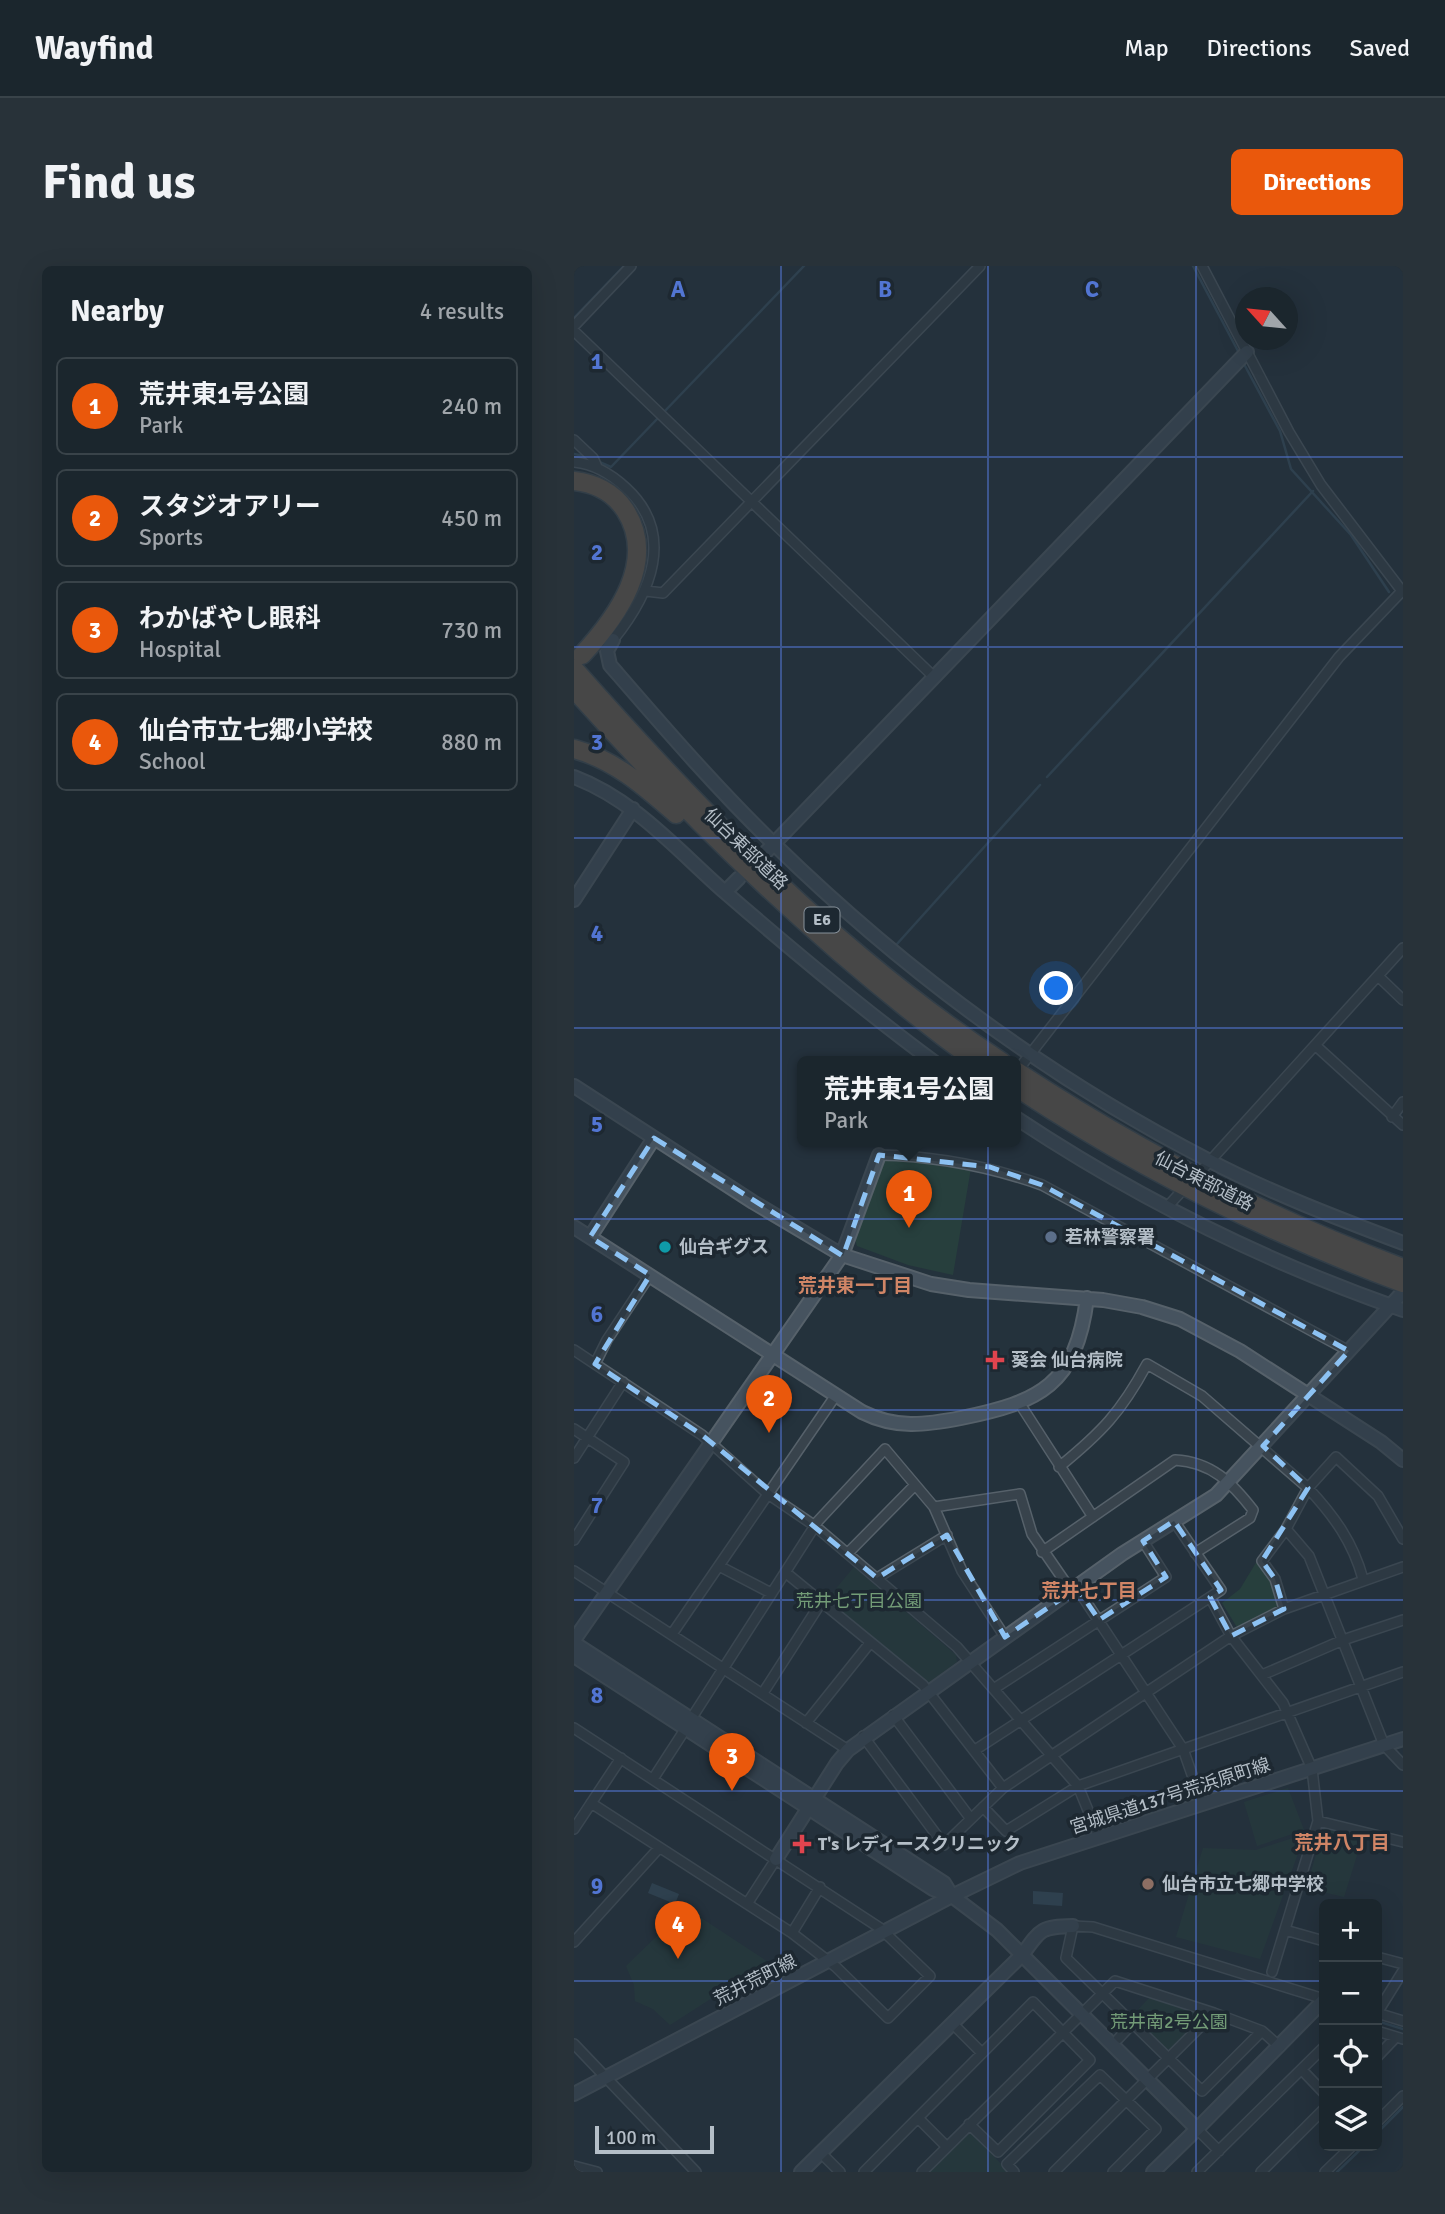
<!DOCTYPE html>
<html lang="en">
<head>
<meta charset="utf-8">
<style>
	:root { --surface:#1b262d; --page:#283239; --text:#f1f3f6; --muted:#a0a5aa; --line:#394349; --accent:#ea580c }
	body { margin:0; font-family:Signika,"Noto Sans JP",sans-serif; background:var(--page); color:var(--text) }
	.controls { position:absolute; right:21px; bottom:21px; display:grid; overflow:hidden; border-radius:10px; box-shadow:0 7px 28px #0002 }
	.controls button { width:63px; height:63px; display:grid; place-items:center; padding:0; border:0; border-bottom:2px solid var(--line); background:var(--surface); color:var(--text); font:35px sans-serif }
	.compass { position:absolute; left:661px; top:21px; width:63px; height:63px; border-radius:50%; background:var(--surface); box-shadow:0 7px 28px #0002; rotate:297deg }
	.scale { position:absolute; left:21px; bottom:18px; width:119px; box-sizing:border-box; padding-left:7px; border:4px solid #b4bec7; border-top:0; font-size:19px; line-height:24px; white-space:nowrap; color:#b4bec7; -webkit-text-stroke:5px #1d2831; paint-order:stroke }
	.you { position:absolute; left:483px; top:723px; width:24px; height:24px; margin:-18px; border:5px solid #fff; border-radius:50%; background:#1a73e8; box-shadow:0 0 0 10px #1a73e833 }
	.badge { display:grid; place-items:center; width:46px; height:46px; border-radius:50%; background:var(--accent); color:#fff; font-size:23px; font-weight:700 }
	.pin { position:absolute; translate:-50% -58px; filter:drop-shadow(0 2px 4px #0008) }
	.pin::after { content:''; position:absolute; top:37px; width:24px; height:21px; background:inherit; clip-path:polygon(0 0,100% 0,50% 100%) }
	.popup { position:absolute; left:223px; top:790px; width:224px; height:91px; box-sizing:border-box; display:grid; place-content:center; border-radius:10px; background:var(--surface); filter:drop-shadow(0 2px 5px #0005); font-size:23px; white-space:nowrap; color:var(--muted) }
	.popup b { font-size:26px; color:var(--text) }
	.popup::after { content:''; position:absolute; left:50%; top:100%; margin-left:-14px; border:14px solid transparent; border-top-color:var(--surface) }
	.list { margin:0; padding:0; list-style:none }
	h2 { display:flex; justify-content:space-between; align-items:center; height:91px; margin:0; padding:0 28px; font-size:30px }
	h2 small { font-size:23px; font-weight:400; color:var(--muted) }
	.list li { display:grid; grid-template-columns:46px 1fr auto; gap:21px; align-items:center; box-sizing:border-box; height:98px; margin:0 14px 14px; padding:0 14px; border:2px solid var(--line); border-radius:10px }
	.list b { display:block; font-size:26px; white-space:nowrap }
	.list p { margin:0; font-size:23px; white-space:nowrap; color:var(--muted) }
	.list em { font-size:23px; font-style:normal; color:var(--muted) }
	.icon { flex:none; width:38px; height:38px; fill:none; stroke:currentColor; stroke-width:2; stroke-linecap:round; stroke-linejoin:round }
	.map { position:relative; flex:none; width:829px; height:1906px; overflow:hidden; border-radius:10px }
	header { display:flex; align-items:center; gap:42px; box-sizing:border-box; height:98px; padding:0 35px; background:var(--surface); border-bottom:2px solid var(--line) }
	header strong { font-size:33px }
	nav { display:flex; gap:38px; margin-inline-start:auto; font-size:24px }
	.intro { display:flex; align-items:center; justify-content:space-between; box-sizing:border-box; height:168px; padding:0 42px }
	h1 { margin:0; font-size:49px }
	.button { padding:18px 32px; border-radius:10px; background:var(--accent); color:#fff; font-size:24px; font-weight:700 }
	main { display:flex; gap:42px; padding:0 42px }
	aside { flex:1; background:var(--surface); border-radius:10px; box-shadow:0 7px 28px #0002 }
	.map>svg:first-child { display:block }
	.green { fill:#273f3d }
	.water { fill:#3a5264 }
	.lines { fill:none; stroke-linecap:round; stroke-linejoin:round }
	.stream { stroke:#3a5264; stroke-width:2.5 }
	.street-casing { stroke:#56616a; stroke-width:12 }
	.secondary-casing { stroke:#56616a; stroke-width:16 }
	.highway-casing { stroke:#434e57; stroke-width:21 }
	.street { stroke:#38434c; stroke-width:9 }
	.secondary { stroke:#46535f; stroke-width:12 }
	.highway { stroke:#726355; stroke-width:18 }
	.marked { fill:none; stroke:#8dc2f3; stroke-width:5; stroke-dasharray:14 9; stroke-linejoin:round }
	.grid { fill:none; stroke:#5275d2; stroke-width:2; stroke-opacity:0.55 }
	.service-dot { fill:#5c6f8a; stroke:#1d2831; stroke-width:2.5 }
	.culture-dot { fill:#0f9aa8; stroke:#1d2831; stroke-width:2.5 }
	.health-dot { fill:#e0444e; stroke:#1d2831; stroke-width:2.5 }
	.education-dot { fill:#8d6e63; stroke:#1d2831; stroke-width:2.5 }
	.labels { text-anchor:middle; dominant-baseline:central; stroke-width:7; stroke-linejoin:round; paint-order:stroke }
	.shield { fill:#1d2831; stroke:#87919a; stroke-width:2 }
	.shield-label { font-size:16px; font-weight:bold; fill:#b4bec7 }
	.street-label { font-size:18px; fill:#b4bec7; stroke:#1d2831 }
	.poi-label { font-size:18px; font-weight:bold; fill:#b4bec7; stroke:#1d2831; text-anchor:start }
	.park-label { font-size:18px; fill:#739c77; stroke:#1d2831 }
	.neighbourhood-label { font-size:19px; font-weight:bold; fill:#d08566; stroke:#1d2831 }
	.grid-label { font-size:23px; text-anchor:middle; font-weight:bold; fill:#5275d2; stroke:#1d2831; stroke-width:7; stroke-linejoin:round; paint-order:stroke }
</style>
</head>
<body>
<header>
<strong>Wayfind</strong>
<nav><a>Map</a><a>Directions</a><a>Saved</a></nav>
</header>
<div class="intro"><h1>Find us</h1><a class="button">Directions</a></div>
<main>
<aside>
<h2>Nearby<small>4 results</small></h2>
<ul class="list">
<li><span class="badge">1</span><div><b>荒井東1号公園</b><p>Park</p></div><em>240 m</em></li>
<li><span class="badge">2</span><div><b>スタジオアリー</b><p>Sports</p></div><em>450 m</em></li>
<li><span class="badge">3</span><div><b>わかばやし眼科</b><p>Hospital</p></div><em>730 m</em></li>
<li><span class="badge">4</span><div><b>仙台市立七郷小学校</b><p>School</p></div><em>880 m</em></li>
</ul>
</aside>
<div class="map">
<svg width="829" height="1906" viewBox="0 0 829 1906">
	<rect width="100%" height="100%" fill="#24323c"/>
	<path class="green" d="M310,894H345L397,902L379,1009L334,999L283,980C276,964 299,916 306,898Z
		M683,1295L696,1312L705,1337L701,1344L664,1363L648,1337L666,1323Z
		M280,1301L382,1389L383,1396L355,1417H350L250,1337Z
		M714,1522L730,1564L683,1580L670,1536Z
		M750,1562L789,1570L770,1631L732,1622Z
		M731,1568L686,1693L602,1671L629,1582L682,1584Z
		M112,1642L194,1696L96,1759L79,1743L61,1735L60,1719L52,1700Z
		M577,1730L631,1749L598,1783H592L559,1749Z
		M391,1867H397L435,1906H355Z"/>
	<path class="water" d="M78,1617L105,1628L101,1638L74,1627Z
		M459,1625L489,1627L488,1640L459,1638Z"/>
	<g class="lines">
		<path class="stream" d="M619,0L664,85
			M0,52L50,0
			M670,98L706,165L717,203L777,269L815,326
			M89,147L230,0
			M0,188L10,190
			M23,195L37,201L85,151
			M473,511L739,225
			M323,678L466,519
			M803,1755L829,1763
			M803,1867L829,1841
			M763,1906L790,1880"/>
		<defs>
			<path id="street" d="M628,0L715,166L747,219L828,325
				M0,60L57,0
				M0,65L359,410
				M0,174L19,192L23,201
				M0,196C20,198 37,208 52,222C102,268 77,327 39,374
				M72,325L89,327L406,0
				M804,710L829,734
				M741,779L829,859
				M447,800L765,391L829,324
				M818,851L829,836
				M305,889C363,890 414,900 468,919L775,1085
				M627,905L829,682
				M594,940L605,928
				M0,1084L128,1169L194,1228L241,1260L383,1381L504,1520L525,1571
				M21,1098L33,1074L76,1009
				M446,1138L519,1251
				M0,1163L50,1196L0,1274
				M0,1192L49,1116
				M485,1201C528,1166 547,1146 573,1098L628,1130L734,1222L712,1263L688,1295L701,1313L710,1343
				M360,1241L446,1228L458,1268L498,1326
				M712,1263L735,1290L810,1479L829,1499
				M468,1286L601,1194C638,1196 658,1217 679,1244L676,1252L621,1287
				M274,1287L341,1219
				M145,1300L197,1327
				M0,1305L274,1484
				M211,1306L349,1419L429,1522
				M303,1312L373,1269
				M789,1313C779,1276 760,1250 734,1222L762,1191L804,1230L829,1273
				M503,1322L609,1483L628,1537
				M636,1331L657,1370L709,1437L738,1503L744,1555L698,1706
				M98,1368L262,1129
				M688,1409L769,1374L829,1354
				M421,1422L592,1311L569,1275
				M189,1427L248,1335
				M319,1449L397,1553
				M117,1453L244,1255L311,1183L360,1241L388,1305L431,1371
				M232,1457L296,1377
				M0,1462L306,1662L356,1710L314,1752L262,1701L218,1667L17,1537
				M289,1470L370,1579L429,1522L657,1370L710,1343L829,1301
				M401,1484L647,1324L600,1255
				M79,1513L112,1462
				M409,1541L432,1565L504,1520L829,1406
				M744,1555L829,1576
				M0,1563L47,1492
				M173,1638L202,1593
				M711,1664L750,1675
				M218,1667L246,1621
				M0,1676L85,1582
				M803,1691L829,1698
				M803,1747L829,1705
				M803,1747L829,1755
				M378,1757L408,1787
				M803,1765L829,1773
				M544,1773L559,1757
				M0,1778L122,1906
				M706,1781L688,1765L628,1825L492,1692L499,1660L519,1661L750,1733
				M803,1791L822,1771
				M728,1804L750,1827
				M344,1852L373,1881
				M803,1856L829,1830
				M623,1863L645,1885
				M246,1886L266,1906
				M0,1900L23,1906
				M290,1906L459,1736L516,1794L424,1886L395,1858
				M348,1906L541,1715L640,1747
				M440,1906L433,1898L526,1809L582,1863L539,1906
				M480,1906L640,1747L688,1765
				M623,1906L750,1781
				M687,1906L750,1843
				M751,1906L778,1880"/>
			<path id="secondary" d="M39,374L33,385L36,399C88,459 142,522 200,578C328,703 475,812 634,894C697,927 763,952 829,977
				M0,511C61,534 104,585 152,627C219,685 288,743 360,796
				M189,589L673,86
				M151,626L165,612
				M0,634L59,543
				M0,820L179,936L268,989L357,1018L395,1024L529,1034L568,1041L606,1053L666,1085L807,1176L829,1194
				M442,852C561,931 694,997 829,1044
				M0,961L288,1146C322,1163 351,1159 387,1152C466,1136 502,1119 513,1032
				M16,971L80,872
				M0,1374L268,989L305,889
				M0,1377L370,1617L378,1630
				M0,1390L359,1623L378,1630L423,1664L623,1863L750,1734
				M202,1593L263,1497L274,1484L548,1288L642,1229L829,1026
				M0,1828L378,1630L446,1597L829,1473
				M227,1906L449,1688C467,1662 468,1661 499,1660
				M579,1906L623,1863"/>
			<path id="highway" d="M0,215C20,217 39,226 51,244C84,295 43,351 8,389
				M0,403C127,547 266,690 428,796
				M0,423C123,560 254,687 403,796
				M0,483C41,494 71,521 102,548
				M442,805C564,885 692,951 829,1002
				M442,821C564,902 692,966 829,1017"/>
		</defs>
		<use href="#street" class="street-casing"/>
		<use href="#secondary" class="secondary-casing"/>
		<use href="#highway" class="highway-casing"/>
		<use href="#street" class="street"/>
		<use href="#secondary" class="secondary"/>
		<use href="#highway" class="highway"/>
	</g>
	<path d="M0 0H829V1906H0ZM80,872L269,990L305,889L416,901L468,919L775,1085L689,1180L734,1222L688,1295L701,1313L710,1343L657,1370L636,1331L647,1324L600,1255L569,1275L592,1311L525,1354L503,1322L431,1371L373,1269L303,1312L128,1169L21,1098L76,1009L16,971Z" fill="#24323c" fill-opacity=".55" fill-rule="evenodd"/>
	<path class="marked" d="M80,872L269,990L305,889L416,901L468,919L775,1085L689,1180L734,1222L688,1295L701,1313L710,1343L657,1370L636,1331L647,1324L600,1255L569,1275L592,1311L525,1354L503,1322L431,1371L373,1269L303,1312L128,1169L21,1098L76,1009L16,971Z"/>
	<path class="grid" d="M207,0V1906M414,0V1906M622,0V1906M0,191H829M0,381H829M0,572H829M0,762H829M0,953H829M0,1144H829M0,1334H829M0,1525H829M0,1715H750M803,1715H829"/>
	<circle class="service-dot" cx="477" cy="971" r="7"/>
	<circle class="culture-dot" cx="91" cy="981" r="7"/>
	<g class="health-dot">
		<path d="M417.5 1083.5h7v7h7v7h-7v7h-7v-7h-7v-7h7z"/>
		<path d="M224.5 1567.5h7v7h7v7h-7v7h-7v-7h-7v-7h7z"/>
	</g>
	<circle class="education-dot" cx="574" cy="1618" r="7"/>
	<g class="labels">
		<rect class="shield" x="230.5" y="641.5" width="35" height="25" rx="5"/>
		<g class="shield-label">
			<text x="248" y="654">E6</text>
		</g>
		<g class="street-label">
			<text transform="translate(172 583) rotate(44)">仙台東部道路</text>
			<text transform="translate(630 915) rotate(27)">仙台東部道路</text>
			<text transform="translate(596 1530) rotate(-18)">宮城県道137号荒浜原町線</text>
			<text transform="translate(181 1714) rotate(-27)">荒井荒町線</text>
		</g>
		<g class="poi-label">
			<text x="491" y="971">若林警察署</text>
			<text x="105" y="981">仙台ギグス</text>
			<text x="437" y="1094">葵会 仙台病院</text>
			<text x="244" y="1578">T's レディースクリニック</text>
			<text x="588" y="1618">仙台市立七郷中学校</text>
		</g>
		<g class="park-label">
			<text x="285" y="1335">荒井七丁目公園</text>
			<text x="595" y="1756">荒井南2号公園</text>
		</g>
		<g class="neighbourhood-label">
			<text x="281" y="1020">荒井東一丁目</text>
			<text x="515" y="1325">荒井七丁目</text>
			<text x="768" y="1577">荒井八丁目</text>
		</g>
	</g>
	<g class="grid-label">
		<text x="104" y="31">A</text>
		<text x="311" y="31">B</text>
		<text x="518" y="31">C</text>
		<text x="23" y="103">1</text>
		<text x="23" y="294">2</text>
		<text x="23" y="484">3</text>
		<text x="23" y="675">4</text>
		<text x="23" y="866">5</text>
		<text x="23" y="1056">6</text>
		<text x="23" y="1247">7</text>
		<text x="23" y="1437">8</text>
		<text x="23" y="1628">9</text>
	</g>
</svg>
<div class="controls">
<button>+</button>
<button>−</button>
<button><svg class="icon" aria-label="locate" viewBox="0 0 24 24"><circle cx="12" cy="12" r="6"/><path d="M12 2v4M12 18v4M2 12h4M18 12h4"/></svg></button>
<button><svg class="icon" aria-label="layers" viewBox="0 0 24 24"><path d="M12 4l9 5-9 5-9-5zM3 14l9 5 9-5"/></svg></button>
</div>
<svg class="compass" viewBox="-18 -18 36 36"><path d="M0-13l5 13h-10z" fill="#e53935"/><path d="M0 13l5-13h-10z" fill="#a0a5aa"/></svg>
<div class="scale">100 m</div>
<div class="you"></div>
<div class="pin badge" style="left:335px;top:962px">1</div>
<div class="popup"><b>荒井東1号公園</b>Park</div>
<div class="pin badge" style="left:195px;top:1167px">2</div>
<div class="pin badge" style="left:158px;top:1525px">3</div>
<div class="pin badge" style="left:104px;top:1693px">4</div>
</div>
</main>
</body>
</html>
